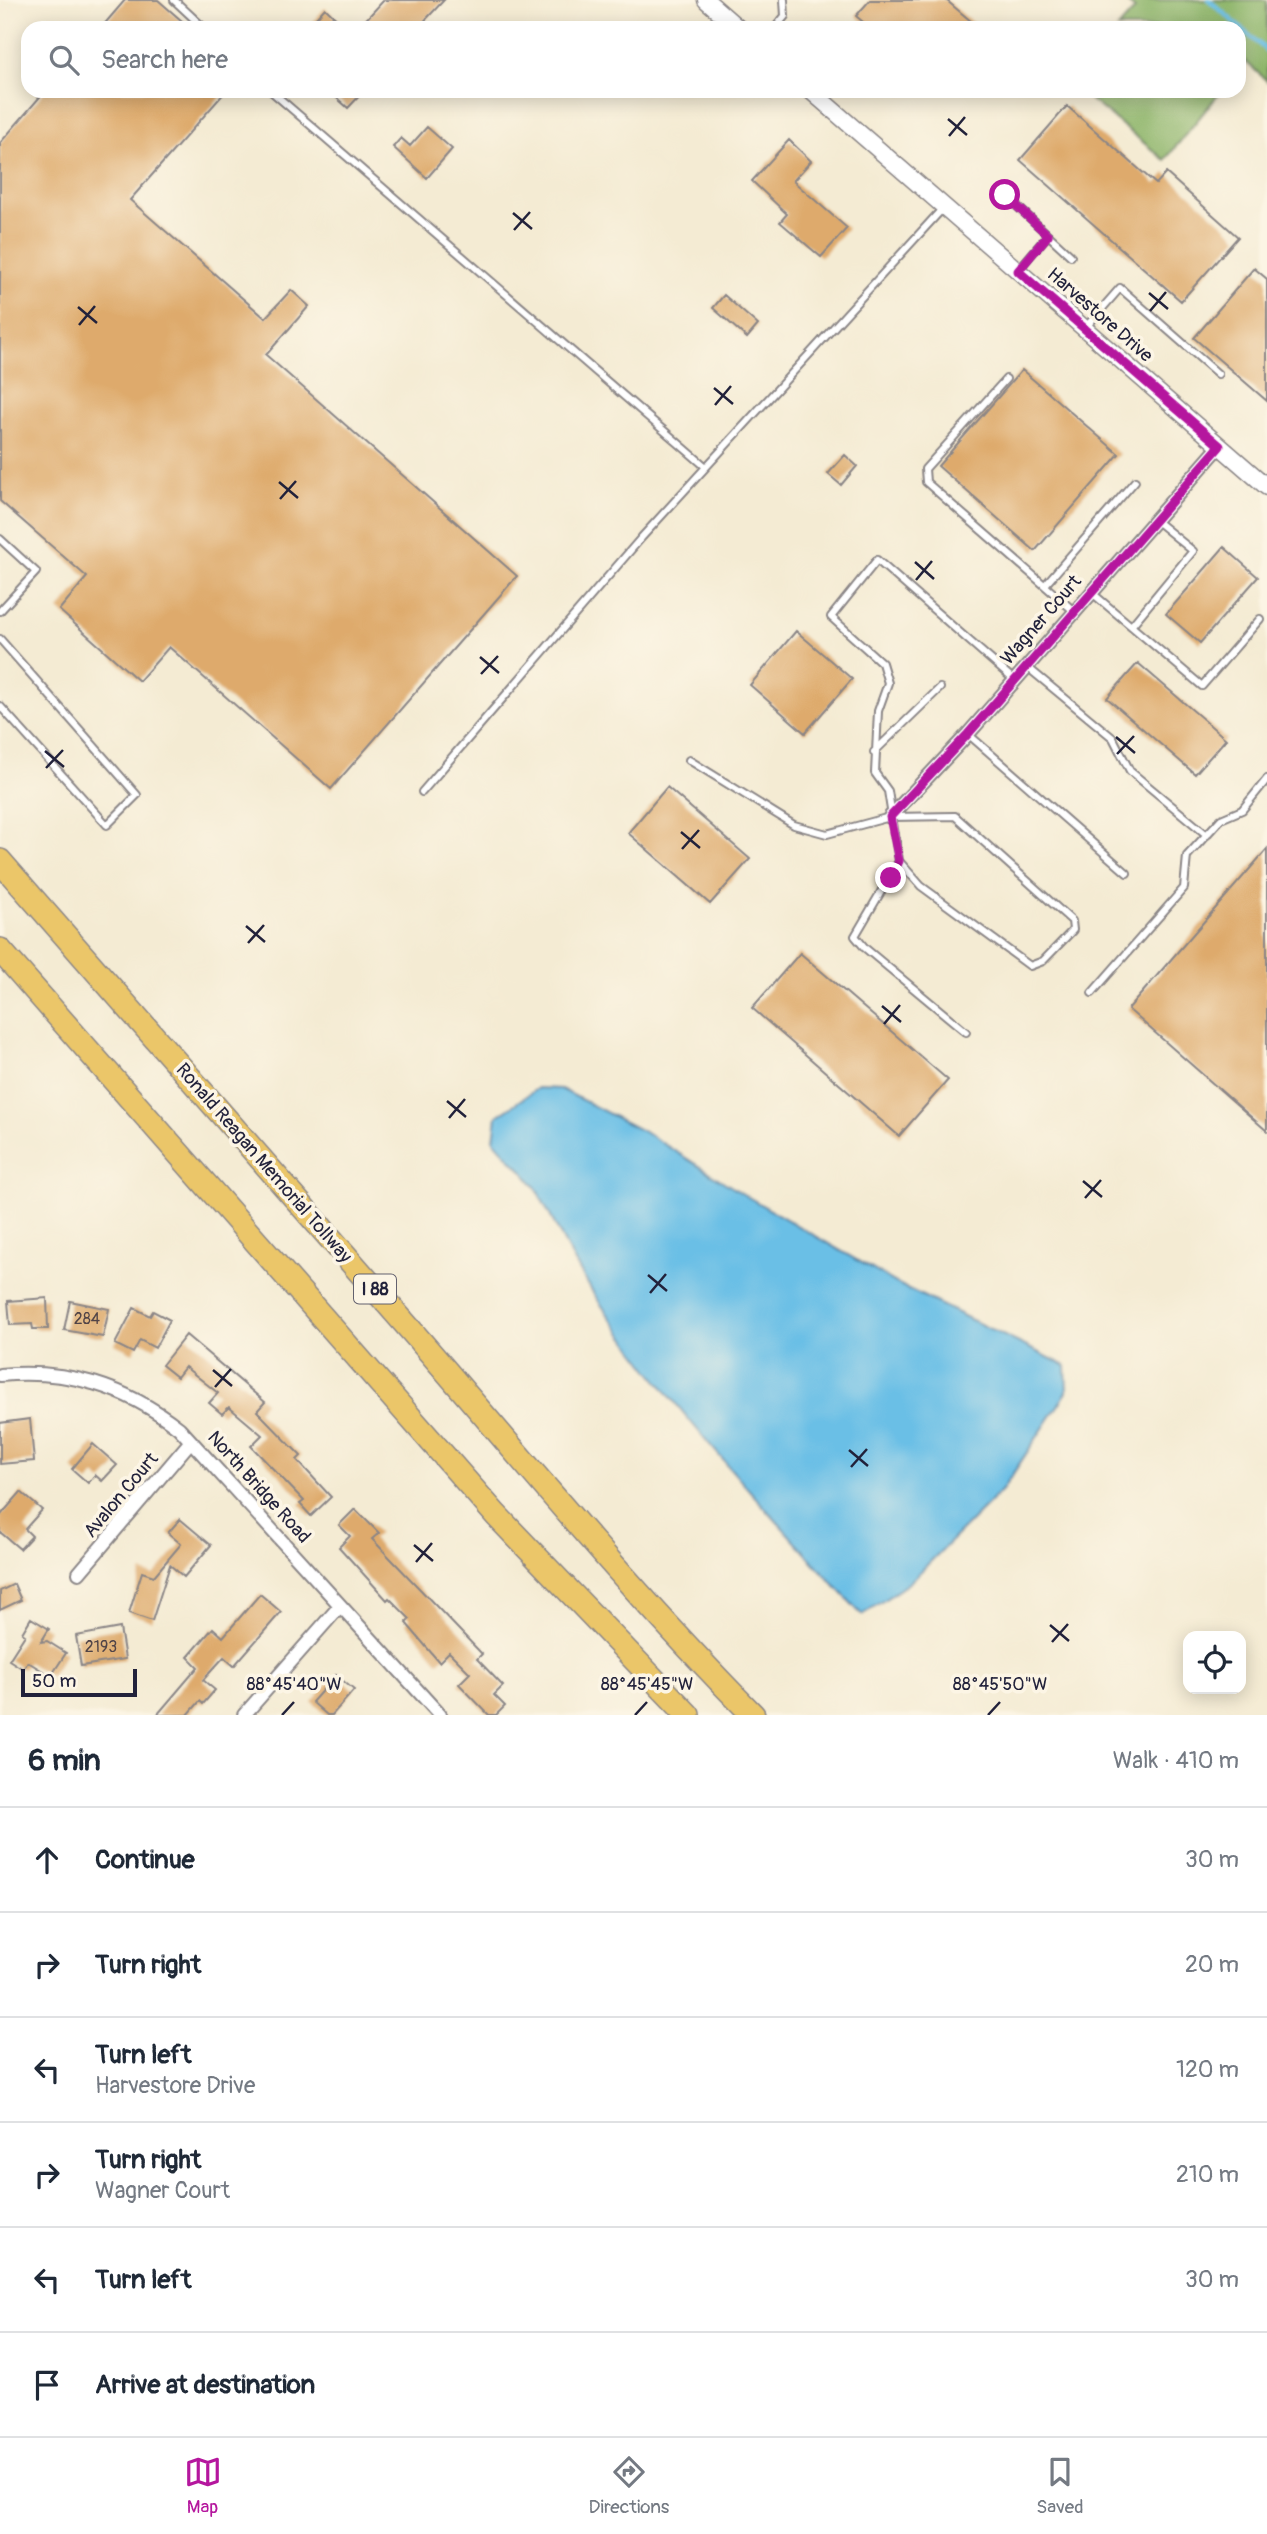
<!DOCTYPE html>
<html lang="en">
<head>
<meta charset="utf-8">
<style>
	:root { --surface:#fff; --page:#f6f6f7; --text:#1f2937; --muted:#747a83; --line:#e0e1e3; --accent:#b5179e }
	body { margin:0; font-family:Pangolin,sans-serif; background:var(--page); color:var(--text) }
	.controls { position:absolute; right:21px; bottom:21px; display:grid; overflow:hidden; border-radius:14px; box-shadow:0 4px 18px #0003 }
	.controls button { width:63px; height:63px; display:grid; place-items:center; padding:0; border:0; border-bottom:2px solid var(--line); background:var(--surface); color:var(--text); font:35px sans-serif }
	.scale { position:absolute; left:21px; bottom:18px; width:116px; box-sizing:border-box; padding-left:7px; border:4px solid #22223b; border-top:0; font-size:19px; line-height:24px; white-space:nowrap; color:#22223b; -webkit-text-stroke:5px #fcf5e5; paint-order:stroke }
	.stop { position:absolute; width:21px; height:21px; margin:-16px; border:5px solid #b5179e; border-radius:50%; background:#fff }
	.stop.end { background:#b5179e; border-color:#fff; box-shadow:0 2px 7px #0008 }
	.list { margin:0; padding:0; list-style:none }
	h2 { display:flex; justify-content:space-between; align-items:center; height:91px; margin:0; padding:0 28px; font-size:30px }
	h2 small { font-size:23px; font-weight:400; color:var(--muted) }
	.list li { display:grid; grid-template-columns:46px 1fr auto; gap:21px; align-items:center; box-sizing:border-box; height:105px; padding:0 28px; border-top:2px solid var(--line) }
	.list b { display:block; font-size:26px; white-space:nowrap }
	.list p { margin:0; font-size:23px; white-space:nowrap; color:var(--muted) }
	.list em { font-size:23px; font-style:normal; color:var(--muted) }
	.icon { flex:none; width:38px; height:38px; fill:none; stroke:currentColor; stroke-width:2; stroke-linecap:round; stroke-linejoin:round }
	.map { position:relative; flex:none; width:1267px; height:1715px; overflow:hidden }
	.search { position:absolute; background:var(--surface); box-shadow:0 4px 18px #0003; left:21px; right:21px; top:21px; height:77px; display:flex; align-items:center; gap:18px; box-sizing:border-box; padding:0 24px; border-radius:21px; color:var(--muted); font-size:26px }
	.sheet { height:721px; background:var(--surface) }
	nav { display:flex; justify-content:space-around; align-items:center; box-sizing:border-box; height:98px; border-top:2px solid var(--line); background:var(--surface); font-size:19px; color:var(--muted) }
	nav a { display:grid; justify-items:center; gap:4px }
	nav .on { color:var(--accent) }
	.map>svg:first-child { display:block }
	.forest { fill:#8fb66c; stroke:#586c54; stroke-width:2 }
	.water { fill:#6abfe6; stroke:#467090; stroke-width:2 }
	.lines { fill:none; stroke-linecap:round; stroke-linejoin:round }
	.stream { stroke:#6abfe6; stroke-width:4.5 }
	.building { fill:#deaa6c }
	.service-casing { stroke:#8b8687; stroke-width:10 }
	.minor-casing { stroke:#8b8687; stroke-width:16 }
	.tertiary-casing { stroke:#8b8687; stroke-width:19 }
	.motorway-casing { stroke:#8b8687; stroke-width:26 }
	.service { stroke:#fff; stroke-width:6 }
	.minor { stroke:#fff; stroke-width:12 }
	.tertiary { stroke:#fff; stroke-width:16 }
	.motorway { stroke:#ebc669; stroke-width:23 }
	.route { stroke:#b5179e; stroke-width:9 }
	.ticks { fill:none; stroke:#22223b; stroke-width:2.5 }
	.labels { text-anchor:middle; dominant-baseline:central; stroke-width:7; stroke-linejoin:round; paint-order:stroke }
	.number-label { font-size:16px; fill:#514447 }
	.shield { fill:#fcf5e5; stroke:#63616e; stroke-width:2 }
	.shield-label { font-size:18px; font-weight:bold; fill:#22223b }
	.street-label { font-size:19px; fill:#22223b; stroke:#fcf5e5 }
	.ticks-label { font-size:18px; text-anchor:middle; fill:#22223b; stroke:#fcf5e5; stroke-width:7; stroke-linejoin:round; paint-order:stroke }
</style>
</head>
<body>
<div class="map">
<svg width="1267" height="1715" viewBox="0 0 1267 1715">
	<rect width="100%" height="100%" fill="#fcf5e5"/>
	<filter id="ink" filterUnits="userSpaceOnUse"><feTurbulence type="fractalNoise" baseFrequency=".0143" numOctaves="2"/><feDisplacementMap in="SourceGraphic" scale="14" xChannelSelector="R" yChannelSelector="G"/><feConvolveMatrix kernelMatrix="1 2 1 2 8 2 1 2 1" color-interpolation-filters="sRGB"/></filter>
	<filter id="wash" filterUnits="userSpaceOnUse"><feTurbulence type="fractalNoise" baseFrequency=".00686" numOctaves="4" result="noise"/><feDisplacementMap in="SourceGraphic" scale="28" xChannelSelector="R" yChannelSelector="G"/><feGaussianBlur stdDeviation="1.57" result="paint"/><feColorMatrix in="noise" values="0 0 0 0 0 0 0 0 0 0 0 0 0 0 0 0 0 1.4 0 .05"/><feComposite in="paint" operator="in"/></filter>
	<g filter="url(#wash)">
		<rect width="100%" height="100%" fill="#f4ebd3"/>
		<path class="forest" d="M1124,0H1267V81L1245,61L1239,68V28H1118L1135,9Z
			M1080,91H1221L1165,160Z"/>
		<path class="water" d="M538,1088L561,1089L648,1134L743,1194L898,1284L1066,1366L1067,1392L1002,1490L910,1582L862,1615C773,1518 683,1420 607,1313C579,1274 558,1230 536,1188C529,1176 505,1154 494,1140L497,1116Z"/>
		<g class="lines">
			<path class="stream" d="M1209,0L1267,51"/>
		</g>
		<g id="blocks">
			<path class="building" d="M125,0H158L190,28H101Z
				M384,0H444L418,28H358Z
				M870,0H946L979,28H870L856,16Z
				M325,8L346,28H307Z
				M45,91H226L130,200L265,318L291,290L309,306L266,355L517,576L331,789L169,647L139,681L59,610L87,577L0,501V143Z
				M329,91H364L348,108Z
				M1067,106L1156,184L1166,173L1238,237L1181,301L1020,160Z
				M427,127L452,149L427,178L393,147L401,138L410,146Z
				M789,140L811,161L793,181L847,228L821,257L780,222L787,214L752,181Z
				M1254,268L1267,279V401L1194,338Z
				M724,295L758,325L747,338L713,308Z
				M1022,370L1119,454L1035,551L938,466Z
				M845,455L857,466L841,485L828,474Z
				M1224,547L1258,577L1200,643L1166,614Z
				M796,631L852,679L805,733L750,685Z
				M1138,663L1226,739L1195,774L1107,698Z
				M667,787L750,859L710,904L628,833Z
				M1267,849V1131L1128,1009Z
				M800,953L948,1080L899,1136L752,1008Z
				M47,1298L48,1329H33L32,1324L10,1325L8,1301Z
				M70,1301L109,1309L103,1337L64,1330Z
				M134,1308L150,1316L153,1311L170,1320L155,1348L140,1340L133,1353L115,1344Z
				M186,1335L265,1402L257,1411L301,1456L297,1460L331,1497L311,1516L300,1504L304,1501L251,1446L262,1435L229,1407L222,1414L209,1403L218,1393L185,1367L177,1377L162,1365Z
				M30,1419L34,1461L0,1464V1423Z
				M93,1444L117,1465L102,1481L95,1475L88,1483L72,1469Z
				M21,1492L42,1510L25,1529L32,1536L20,1549L0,1532V1516Z
				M355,1509L379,1533L372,1539L482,1654L477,1659L503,1686L494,1695L505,1706L496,1715H489L459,1684L470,1673L449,1652L439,1662L406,1623L410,1619L389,1598L387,1600L339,1547L350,1536L339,1525Z
				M180,1519L211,1545L184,1577L170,1565L152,1621L129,1613L142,1572L154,1576L181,1544L168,1533Z
				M14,1584L21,1600L0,1610V1591Z
				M260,1594L281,1612L234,1666L224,1657L203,1680L215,1690L203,1704L200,1701L188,1715H157L198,1667L188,1657L213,1628L223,1637Z
				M31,1618L49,1629L41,1642L47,1641L66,1653L51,1676L28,1662L23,1669L9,1660L25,1635L22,1633Z
				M120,1628L125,1659L81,1666L76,1636Z
				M336,1675L354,1690L332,1715H327L312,1702Z"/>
		</g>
	</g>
	<g filter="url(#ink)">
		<use href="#blocks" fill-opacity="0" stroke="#8b8687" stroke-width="2"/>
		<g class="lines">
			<defs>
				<path id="service" d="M174,0L204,28
					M775,28L785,16L784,0
					M271,91L706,467
					M1005,195L1071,256
					M1019,269L1048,235
					M1086,327L1120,288L1218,374
					M1006,379L925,469L926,482L1075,612
					M0,539L36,572L0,611
					M1045,585L1135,481
					M1091,592L1202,686L1260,619
					M1132,625L1193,551L1155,520
					M0,639L137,795L107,825L0,706
					M1026,666L1113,738L1130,771L1207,835
					M968,734L1127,873
					M874,752L940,688
					M689,760L794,825L827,834L890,817L955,816L1072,921L1073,930L1043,961L1030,966L921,886L899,861L888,791L875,773L878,711L888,683L882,663L831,617L877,560L1014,680
					M422,792L642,537L943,208
					M899,861L855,936L865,948L966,1032
					M1092,993L1184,888L1187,856L1221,819L1242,810L1267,779"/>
				<path id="minor" d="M890,817L968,734L1220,446
					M0,1375C68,1369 125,1386 179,1428L440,1715
					M79,1573L191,1441
					M244,1715L340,1606"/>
				<path id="tertiary" d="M706,0L738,28
					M811,91L1267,487"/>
				<path id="motorway" d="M0,861C138,1019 277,1176 415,1335C526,1463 633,1594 753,1715
					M0,950L496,1515L688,1715"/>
			</defs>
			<use href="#service" class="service-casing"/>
			<use href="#minor" class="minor-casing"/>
			<use href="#tertiary" class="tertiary-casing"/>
			<use href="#motorway" class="motorway-casing"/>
			<use href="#service" class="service"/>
			<use href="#minor" class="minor"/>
			<use href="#tertiary" class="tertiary"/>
			<use href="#motorway" class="motorway"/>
		</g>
	</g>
	<g class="lines" filter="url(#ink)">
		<path class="route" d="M891,878L899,861L890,817L968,734L1220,446L1018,271L1048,235L1005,195"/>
	</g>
	<path class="ticks" d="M948,119L967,135M949,136L965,117M513,213L532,229M514,230L530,212M1149,293L1168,309M78,307L97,323M1150,311L1166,292M79,325L95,306M714,388L733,404M715,405L731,386M279,482L298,498M280,499L296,481M915,562L934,579M916,580L932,561M480,657L499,673M481,674L498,656M1116,737L1135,753M45,751L64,767M1117,754L1134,736M46,768L63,750M681,832L700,848M682,849L699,830M246,926L265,942M248,943L264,925M882,1006L901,1022M884,1024L900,1005M447,1101L466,1117M449,1118L465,1099M1083,1181L1102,1197M1085,1198L1101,1180M648,1275L667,1291M650,1293L666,1274M213,1370L232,1386M215,1387L231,1369M849,1450L868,1466M851,1467L867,1449M414,1545L433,1561M416,1562L432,1543M1050,1625L1069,1641M1052,1642L1068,1624M282,1715L294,1702M635,1715L647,1702M988,1715L1000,1702"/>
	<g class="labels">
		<g class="number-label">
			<text x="87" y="1319">284</text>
			<text x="101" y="1647">2193</text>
		</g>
		<rect class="shield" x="354" y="1274.5" width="42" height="29" rx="5"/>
		<g class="shield-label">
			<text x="375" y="1289">I 88</text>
		</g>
		<g class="street-label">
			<text transform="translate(1100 315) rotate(41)">Harvestore Drive</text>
			<text transform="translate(1041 620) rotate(-49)">Wagner Court</text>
			<text transform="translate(264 1163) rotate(49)">Ronald Reagan Memorial Tollway</text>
			<text transform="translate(259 1487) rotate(48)">North Bridge Road</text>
			<text transform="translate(121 1495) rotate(-50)">Avalon Court</text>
		</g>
	</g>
	<g class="ticks-label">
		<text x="294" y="1690">88°45'40"W</text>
		<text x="647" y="1690">88°45'45"W</text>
		<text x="1000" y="1690">88°45'50"W</text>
	</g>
</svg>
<div class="controls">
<button><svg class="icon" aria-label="locate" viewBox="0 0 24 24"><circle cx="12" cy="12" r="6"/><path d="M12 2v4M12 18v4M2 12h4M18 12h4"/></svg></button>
</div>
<div class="scale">50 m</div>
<div class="stop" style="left:1005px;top:195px"></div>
<div class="stop end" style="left:891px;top:878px"></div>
<div class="search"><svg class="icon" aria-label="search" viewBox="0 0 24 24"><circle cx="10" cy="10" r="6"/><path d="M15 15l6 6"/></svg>Search here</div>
</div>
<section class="sheet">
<h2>6 min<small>Walk · 410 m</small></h2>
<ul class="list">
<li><svg class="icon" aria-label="ahead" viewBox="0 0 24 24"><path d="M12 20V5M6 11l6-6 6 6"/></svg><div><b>Continue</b></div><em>30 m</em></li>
<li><svg class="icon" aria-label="right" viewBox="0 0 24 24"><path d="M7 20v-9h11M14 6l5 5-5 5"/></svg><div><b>Turn right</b></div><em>20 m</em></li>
<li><svg class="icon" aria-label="left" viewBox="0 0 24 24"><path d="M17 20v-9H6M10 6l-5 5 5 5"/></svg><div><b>Turn left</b><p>Harvestore Drive</p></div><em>120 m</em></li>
<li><svg class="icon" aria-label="right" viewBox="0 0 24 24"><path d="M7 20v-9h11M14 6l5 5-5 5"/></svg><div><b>Turn right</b><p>Wagner Court</p></div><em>210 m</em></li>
<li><svg class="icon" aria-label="left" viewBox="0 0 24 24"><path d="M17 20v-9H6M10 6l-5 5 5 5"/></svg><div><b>Turn left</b></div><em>30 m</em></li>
<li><svg class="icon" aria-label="arrive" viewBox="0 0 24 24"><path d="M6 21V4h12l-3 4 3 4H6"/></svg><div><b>Arrive at destination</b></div></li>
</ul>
</section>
<nav>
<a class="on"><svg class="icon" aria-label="map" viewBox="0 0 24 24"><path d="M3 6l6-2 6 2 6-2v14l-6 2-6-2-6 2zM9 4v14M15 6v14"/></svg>Map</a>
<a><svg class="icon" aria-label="directions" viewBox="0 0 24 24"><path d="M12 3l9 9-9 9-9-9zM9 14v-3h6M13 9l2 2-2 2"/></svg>Directions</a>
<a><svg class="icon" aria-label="saved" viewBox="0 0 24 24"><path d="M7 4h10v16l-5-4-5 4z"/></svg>Saved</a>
</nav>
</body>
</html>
